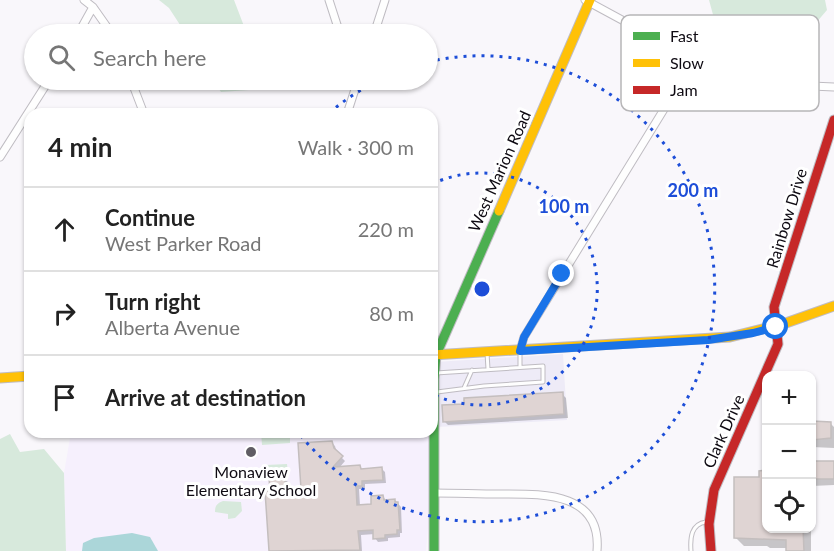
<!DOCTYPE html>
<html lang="en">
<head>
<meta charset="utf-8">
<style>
	:root { --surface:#fff; --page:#f2f2f2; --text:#222; --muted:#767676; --line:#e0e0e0 }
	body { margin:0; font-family:Lato,sans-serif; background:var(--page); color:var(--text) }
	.controls { position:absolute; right:18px; bottom:18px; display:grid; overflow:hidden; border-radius:12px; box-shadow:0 2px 4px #0004 }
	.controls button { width:54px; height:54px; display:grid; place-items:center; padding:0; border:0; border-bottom:2px solid var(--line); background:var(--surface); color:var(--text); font:30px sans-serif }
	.stop { position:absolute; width:18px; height:18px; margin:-14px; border:4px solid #1a73e8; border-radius:50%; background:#fff }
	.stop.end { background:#1a73e8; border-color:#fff; box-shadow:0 2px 6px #0008 }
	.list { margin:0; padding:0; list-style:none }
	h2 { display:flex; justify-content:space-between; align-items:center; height:78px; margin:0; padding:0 24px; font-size:26px }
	h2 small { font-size:20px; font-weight:400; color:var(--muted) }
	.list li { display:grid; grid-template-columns:39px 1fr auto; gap:18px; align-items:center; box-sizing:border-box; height:84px; padding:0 24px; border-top:2px solid var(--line) }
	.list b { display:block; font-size:22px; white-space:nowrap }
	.list p { margin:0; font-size:20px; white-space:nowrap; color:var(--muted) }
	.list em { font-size:20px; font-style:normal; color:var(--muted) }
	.icon { flex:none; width:33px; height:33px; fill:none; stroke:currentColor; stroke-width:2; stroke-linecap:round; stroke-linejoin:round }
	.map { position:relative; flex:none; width:834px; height:551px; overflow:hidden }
	.search { position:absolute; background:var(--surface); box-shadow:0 2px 4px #0004; left:24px; top:24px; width:414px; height:66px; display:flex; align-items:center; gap:15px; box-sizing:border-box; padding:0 21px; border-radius:33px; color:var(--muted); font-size:22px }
	.panel { position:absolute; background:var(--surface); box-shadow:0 2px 4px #0004; left:24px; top:108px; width:414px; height:330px; border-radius:18px }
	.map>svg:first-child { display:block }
	.commercial { fill:#eeebf7 }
	.built { fill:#f6f0fd }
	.green { fill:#d7e9dc }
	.water { fill:#abd6d9 }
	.shadow { fill:#0003 }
	.building { fill:#dfd4d3; stroke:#c4bebe; stroke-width:1.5 }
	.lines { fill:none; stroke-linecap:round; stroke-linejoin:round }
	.lane-casing { stroke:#bfbcc2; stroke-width:5 }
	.street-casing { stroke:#bfbcc2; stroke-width:9 }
	.fast-casing { stroke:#bfbcc2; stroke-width:11 }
	.slow-casing { stroke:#bfbcc2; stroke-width:11 }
	.jam-casing { stroke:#bfbcc2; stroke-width:11 }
	.lane { stroke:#fefefe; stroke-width:3 }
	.street { stroke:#fefefe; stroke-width:7 }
	.fast { stroke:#4caf50; stroke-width:9 }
	.slow { stroke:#ffc107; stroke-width:9 }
	.jam { stroke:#c62828; stroke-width:9 }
	.route { stroke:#1a73e8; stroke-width:8 }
	.ring { fill:none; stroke:#1d4ed8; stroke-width:3; stroke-dasharray:3 6 }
	.poi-dot { fill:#605d64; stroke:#fff; stroke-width:2 }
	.labels { text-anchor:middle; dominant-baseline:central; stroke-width:6; stroke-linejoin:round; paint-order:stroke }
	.street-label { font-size:16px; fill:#0e0a12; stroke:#fff }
	.poi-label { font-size:16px; fill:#0e0a12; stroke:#fff }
	.key { fill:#fff; stroke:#b7b6b8; stroke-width:1.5 }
	.key-label { font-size:16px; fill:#0e0a12 }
	.centre { fill:#1d4ed8; stroke:#fff; stroke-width:3 }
	.ring-label { font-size:18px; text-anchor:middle; font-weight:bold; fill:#1d4ed8; stroke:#fff; stroke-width:6; stroke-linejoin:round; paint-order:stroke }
</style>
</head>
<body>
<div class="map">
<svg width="834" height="551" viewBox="0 0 834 551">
	<rect width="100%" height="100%" fill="#f9f7fb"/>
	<path class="commercial" d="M563,354L567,420L437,427L435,362Z"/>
	<path class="built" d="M437,427L426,551H66L64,473L71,432H432Z"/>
	<path class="green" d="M159,0H234L247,34H186L169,8Z
		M709,0H825L827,10L775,71L715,22Z
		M213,80H283L289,87L221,92Z
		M261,432H290V443L262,445Z
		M10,434L20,452L44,449L64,473L66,551H0V439Z
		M287,464L288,474L284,475L283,477L271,478V476H266V465Z
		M223,501L241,502L242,511L235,518L228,519V514L215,512C215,506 217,503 223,501Z"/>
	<path class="water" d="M132,533L150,537L158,551H82L83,543L94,538Z"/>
	<path class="shadow" d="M562,394L566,398L568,418L448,425L444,421Z
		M812,424H831L834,427V448L812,447Z
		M332,443L335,446L337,453L345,461L339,468L360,467L363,470L382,469L385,472L386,483L365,484V489H359L360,506L373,505L383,497L387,501L395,500L401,507L402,533H400V537L388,538V541L378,542L375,538V534L361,535L362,551H270L267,492H271L284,479L288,482V491L303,490Z
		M812,462H834V485L812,486Z
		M761,472H766V528H811V551H787V548H770L767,546H744L735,537L761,479Z"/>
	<path class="building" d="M563,392L564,414L443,422L442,405L464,404V398Z
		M812,421L831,422V438L812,440Z
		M332,441L334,448L343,456L333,467L360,465L361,469L382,467L383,480L362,481V486H356L357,505L371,504V496L383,495L384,500L395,499V502H398L400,530H397V534L385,535V538L373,539V530L358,531L360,550L269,551L265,491H270L269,478L285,477V490L301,489L298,443Z
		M812,461H834V479H812Z
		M766,470V528H803L804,551H786V540L734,538V477H759V471Z"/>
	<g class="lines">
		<defs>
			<path id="lane" d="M487,353L488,369
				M520,367V352
				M436,373L543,366V382L484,386L437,392
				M464,388L472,370
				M691,551C690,538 691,524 706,522"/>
			<path id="street" d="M84,0L93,7L112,34
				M329,0L340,34
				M585,0L646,33L704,69L726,80L745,83L834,87
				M78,34L93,7
				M374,34L385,0
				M131,80L144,114
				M347,114L358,80
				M0,157L49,80
				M520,351L524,337L693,62
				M434,493C456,493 478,494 500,494C541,494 602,491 597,551"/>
			<path id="fast" d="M434,551V379L436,355L499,211"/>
			<path id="slow" d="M499,211L590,0
				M432,355L730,337L783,324L834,306
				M0,378L30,376"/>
			<path id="jam" d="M711,551L709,524L714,490L778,344L774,307L834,120"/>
		</defs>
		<use href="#lane" class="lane-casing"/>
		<use href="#street" class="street-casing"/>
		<use href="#fast" class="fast-casing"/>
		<use href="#slow" class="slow-casing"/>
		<use href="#jam" class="jam-casing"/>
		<use href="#lane" class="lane"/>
		<use href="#street" class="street"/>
		<use href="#fast" class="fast"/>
		<use href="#slow" class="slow"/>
		<use href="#jam" class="jam"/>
	</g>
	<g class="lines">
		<path class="route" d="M562,274L524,337L520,351L708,340L753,333L776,327"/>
	</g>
	<g class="ring">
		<path d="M432 184A116 116 0 1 1 432 394"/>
		<path d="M329 113A233 233 0 0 1 380 80M428 62A233 233 0 1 1 298 432"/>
	</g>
	<circle class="poi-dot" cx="251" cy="452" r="6"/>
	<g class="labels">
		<g class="street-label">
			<text transform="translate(499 171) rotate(-66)">West Marion Road</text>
			<text transform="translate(786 218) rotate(-73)">Rainbow Drive</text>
			<text transform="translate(723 431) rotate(-66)">Clark Drive</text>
		</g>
		<g class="poi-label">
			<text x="251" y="471">Monaview<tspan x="251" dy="18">Elementary School</tspan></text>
		</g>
	</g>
	<rect x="621" y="15" width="198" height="96" rx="9" class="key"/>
	<rect x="633" y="32" width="27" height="8" fill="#4caf50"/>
	<rect x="633" y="59" width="27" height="8" fill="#ffc107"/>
	<rect x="633" y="86" width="27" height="8" fill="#c62828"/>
	<g class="key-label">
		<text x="670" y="42">Fast</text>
		<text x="670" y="69">Slow</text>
		<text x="670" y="96">Jam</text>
	</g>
	<circle cx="482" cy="289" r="9" class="centre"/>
	<g class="ring-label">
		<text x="693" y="197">200 m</text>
		<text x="564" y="213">100 m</text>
	</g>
</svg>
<div class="controls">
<button>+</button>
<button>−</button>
<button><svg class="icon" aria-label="locate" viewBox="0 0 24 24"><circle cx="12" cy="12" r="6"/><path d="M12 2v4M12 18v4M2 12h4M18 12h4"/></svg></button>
</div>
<div class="stop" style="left:776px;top:327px"></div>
<div class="stop end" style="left:562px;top:274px"></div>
<div class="search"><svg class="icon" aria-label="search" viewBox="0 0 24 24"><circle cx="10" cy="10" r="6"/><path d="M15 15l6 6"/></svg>Search here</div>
<section class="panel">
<h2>4 min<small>Walk · 300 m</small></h2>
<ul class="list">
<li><svg class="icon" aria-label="ahead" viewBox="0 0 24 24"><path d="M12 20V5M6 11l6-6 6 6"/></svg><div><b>Continue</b><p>West Parker Road</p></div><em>220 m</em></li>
<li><svg class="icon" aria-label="right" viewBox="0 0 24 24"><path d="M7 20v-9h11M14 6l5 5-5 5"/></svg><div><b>Turn right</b><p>Alberta Avenue</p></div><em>80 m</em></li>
<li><svg class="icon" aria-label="arrive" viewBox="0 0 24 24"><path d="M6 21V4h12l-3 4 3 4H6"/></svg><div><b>Arrive at destination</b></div></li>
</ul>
</section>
</div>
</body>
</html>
